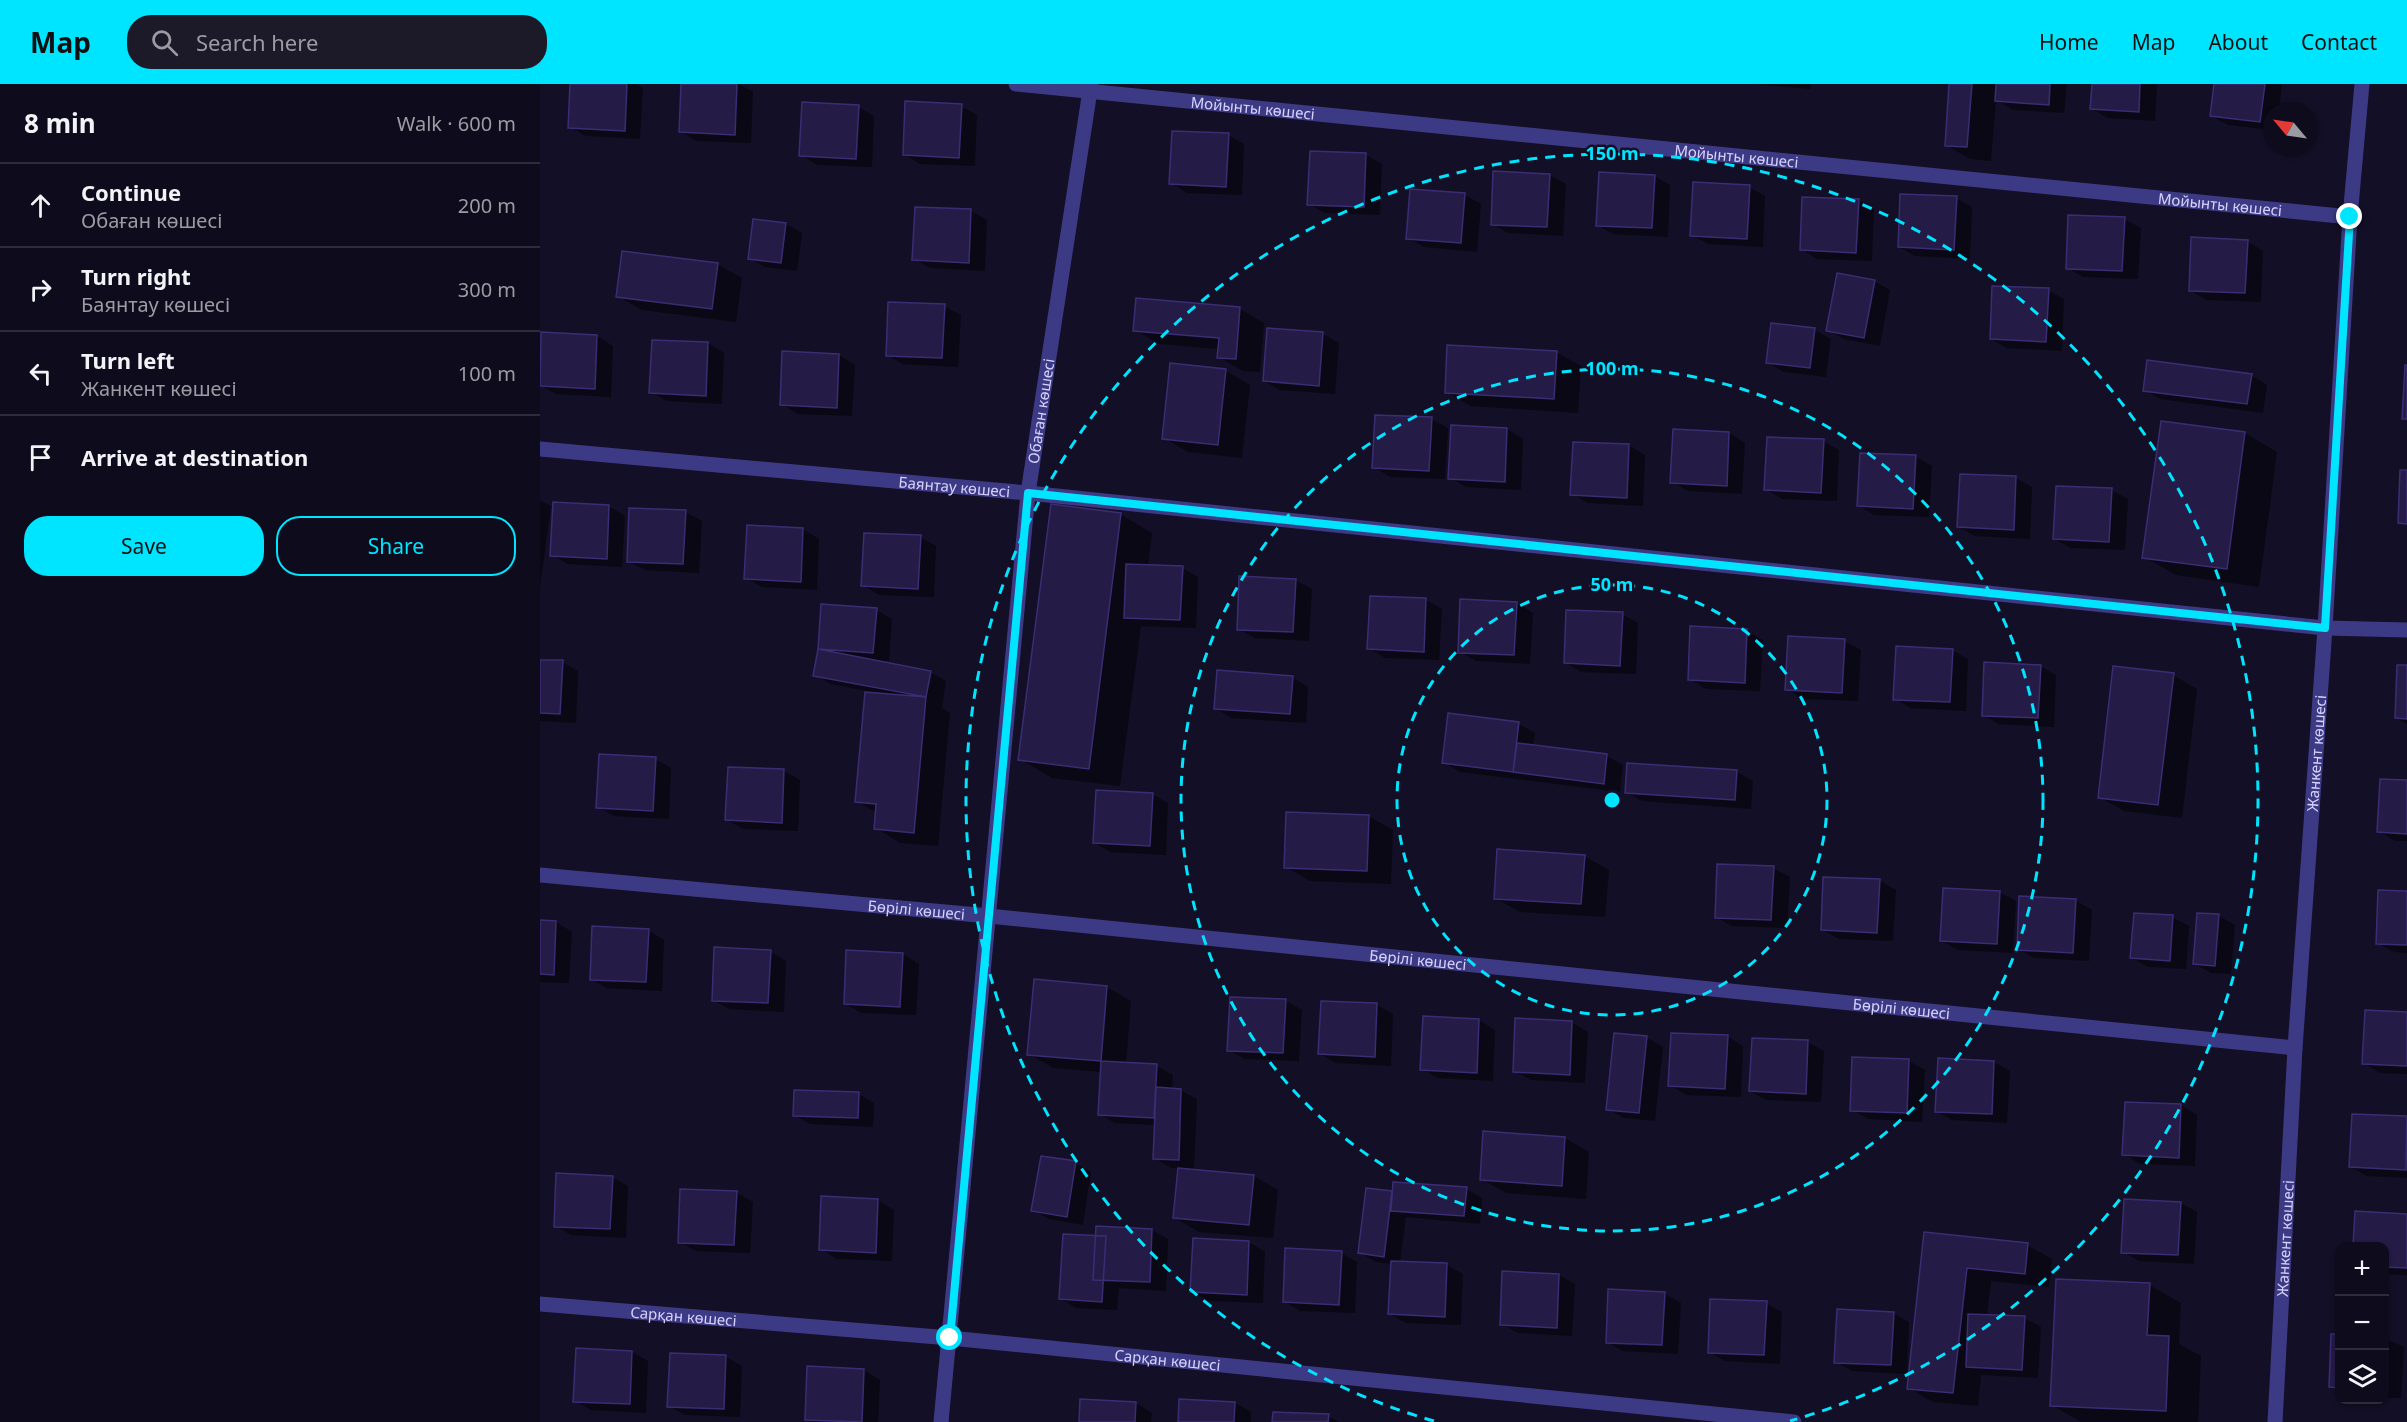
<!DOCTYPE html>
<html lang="en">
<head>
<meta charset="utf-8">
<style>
	:root { --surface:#0e0b1c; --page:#1c1929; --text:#f1f3f6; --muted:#9b9ba3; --line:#2e2b3b; --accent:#00e5ff }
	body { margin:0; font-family:"Noto Sans",sans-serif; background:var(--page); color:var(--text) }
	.controls { position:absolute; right:18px; bottom:18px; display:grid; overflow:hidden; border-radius:12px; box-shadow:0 2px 4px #0004 }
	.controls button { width:54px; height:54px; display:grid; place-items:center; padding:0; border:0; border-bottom:2px solid var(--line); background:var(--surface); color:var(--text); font:30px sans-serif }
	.compass { position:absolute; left:1723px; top:18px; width:54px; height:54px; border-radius:50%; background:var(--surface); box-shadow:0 2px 4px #0004; rotate:299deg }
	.stop { position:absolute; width:18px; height:18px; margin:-14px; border:4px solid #00e5ff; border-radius:50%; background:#fff }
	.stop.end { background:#00e5ff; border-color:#fff; box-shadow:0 2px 6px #0008 }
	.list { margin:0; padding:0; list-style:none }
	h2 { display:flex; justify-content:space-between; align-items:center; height:78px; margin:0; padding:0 24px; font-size:26px }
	h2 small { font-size:20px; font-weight:400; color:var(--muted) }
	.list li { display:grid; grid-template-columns:39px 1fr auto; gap:18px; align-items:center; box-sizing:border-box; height:84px; padding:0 24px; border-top:2px solid var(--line) }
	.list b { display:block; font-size:22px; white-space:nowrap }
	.list p { margin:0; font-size:20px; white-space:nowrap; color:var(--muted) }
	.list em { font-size:20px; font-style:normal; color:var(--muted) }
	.actions { display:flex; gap:12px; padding:18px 24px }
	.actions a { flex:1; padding:14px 0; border:2px solid var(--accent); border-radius:24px; text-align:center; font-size:21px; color:var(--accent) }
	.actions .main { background:var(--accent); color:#111 }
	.icon { flex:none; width:33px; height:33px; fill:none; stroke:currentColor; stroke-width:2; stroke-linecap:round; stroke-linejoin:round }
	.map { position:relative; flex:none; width:1867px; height:1338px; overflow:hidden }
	header { display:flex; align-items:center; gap:36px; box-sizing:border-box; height:84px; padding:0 30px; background:var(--accent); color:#111 }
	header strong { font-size:28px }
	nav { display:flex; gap:33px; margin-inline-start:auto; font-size:21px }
	.search { width:420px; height:54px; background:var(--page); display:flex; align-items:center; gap:15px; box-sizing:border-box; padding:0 21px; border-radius:24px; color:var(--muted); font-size:22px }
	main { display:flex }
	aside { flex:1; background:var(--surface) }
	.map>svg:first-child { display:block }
	.shadow { fill:#0007 }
	.building { fill:#241b47; stroke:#3b2d73; stroke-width:1.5 }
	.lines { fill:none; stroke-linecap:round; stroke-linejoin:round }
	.minor { stroke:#3d3a85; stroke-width:15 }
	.route { stroke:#00e5ff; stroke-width:8 }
	.ring { fill:none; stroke:#00e5ff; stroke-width:3; stroke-dasharray:10 8 }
	.labels { text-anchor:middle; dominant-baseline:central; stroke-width:5; stroke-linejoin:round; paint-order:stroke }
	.street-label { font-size:15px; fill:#d9d4ff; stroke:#130f26 }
	.centre { fill:#00e5ff; stroke:#130f26; stroke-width:3 }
	.ring-label { font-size:18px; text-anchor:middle; font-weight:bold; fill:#00e5ff; stroke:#130f26; stroke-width:5; stroke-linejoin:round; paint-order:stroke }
</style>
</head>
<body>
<header>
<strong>Map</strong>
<div class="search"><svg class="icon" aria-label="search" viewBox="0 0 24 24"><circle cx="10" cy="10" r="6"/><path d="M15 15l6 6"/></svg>Search here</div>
<nav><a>Home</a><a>Map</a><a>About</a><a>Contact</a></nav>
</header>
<main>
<aside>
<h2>8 min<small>Walk · 600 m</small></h2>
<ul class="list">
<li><svg class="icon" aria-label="ahead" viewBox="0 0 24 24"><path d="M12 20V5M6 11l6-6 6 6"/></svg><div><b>Continue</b><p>Обаған көшесі</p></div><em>200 m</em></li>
<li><svg class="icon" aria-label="right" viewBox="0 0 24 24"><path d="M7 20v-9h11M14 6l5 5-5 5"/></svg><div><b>Turn right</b><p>Баянтау көшесі</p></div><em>300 m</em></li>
<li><svg class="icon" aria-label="left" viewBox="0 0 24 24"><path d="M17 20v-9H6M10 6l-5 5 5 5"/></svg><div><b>Turn left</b><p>Жанкент көшесі</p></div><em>100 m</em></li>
<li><svg class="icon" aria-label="arrive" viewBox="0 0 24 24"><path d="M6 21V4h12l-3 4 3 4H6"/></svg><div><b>Arrive at destination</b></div></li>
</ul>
<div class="actions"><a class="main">Save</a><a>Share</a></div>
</aside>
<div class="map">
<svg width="1867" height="1338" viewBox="0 0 1867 1338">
	<rect width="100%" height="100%" fill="#130f26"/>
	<path class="shadow" d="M32,0H96L103,4L100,55L46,52L30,43Z
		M142,0H199L213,8L211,59L156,57L140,47Z
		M1213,0H1271L1270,5Z
		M1411,0H1527L1524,29L1473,26L1456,16L1451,77L1430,75L1406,61Z
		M1553,0H1617L1615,37L1568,34L1552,25Z
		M1675,0H1742L1739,27H1732V46L1688,41L1671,32Z
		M421,22L437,31L435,82L380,80L364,70Z
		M318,23L334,32L332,83L277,81L261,71Z
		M688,51L704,60L702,111L647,109L631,99Z
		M826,71L842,80L840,131L785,129L769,120Z
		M1010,91L1026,100L1023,152L968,149L952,140Z
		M1114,92L1130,101L1128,153L1073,150L1057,141Z
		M1209,103L1225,112L1223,163L1168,160L1152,151Z
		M925,111L941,120L937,168L884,163L868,154Z
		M1416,114L1432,123L1430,175L1375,172L1359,163Z
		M1318,116L1334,126L1332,177L1277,175L1261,165Z
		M431,127L447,136L445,187L390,184L374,175Z
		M1584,135L1601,144L1598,195L1543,193L1527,184Z
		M246,140L262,149L257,187L225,183L209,174Z
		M1707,157L1723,167L1721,218L1666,216L1650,206Z
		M177,180L202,194L196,238L102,226L78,212Z
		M1334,197L1350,206L1340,262L1304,255L1288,246Z
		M1508,206L1524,215L1522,267L1467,264L1451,255Z
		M404,222L421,231L418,283L363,280L347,271Z
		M700,225L724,239L720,288L703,287L678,273L679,265L619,260L595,246Z
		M728,245L783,250L799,259L795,310L740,306L724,297Z
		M1275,246L1291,255L1286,293L1244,288L1228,279Z
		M2,250L57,252L73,262L71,313L16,310L0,301Z
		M168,259L184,269L182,320L127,317L111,308Z
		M1016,268L1041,282L1038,329L931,322L906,308Z
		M299,271L315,281L312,332L258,330L241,320Z
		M686,287L710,301L702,374L648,368L624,354Z
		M1711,291L1727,301L1723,329L1620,315L1604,306Z
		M891,335L908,344L905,395L850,393L834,383Z
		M1622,338L1705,349L1737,368L1719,503L1636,491L1604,473Z
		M967,345L983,355L981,406L926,403L910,394Z
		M1189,349L1205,359L1202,410L1148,407L1132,398Z
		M1283,357L1299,366L1297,417L1242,415L1226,405Z
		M1089,361L1105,371L1103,422L1048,419L1032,410Z
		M1376,373L1392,382L1389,433L1334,431L1318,421Z
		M1476,394L1492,403L1490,455L1435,452L1419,443Z
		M1572,406L1588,415L1585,466L1531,464L1515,455Z
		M0,416L11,422L0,504Z
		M14,420L69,422L85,432L82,483L28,480L12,471Z
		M145,428L162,437L159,489L105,486L88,477Z
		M580,430L612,449L608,482L642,484L658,493L656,544L601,542L580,702L512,694L480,675Z
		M208,443L263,445L279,455L277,506L222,503L206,494Z
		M380,453L396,462L394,513L339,511L323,501Z
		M755,496L772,505L769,557L715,554L698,545Z
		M831,513L886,516L902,525L899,576L845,574L829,564Z
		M977,519L993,529L990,580L936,577L920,568Z
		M283,522L336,526L352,535L349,577H342V579L390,588L406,597L402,624L410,629L398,762L360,759L336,744L337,729L316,717L326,607L291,600L275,591L280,565Z
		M1082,530L1098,539L1096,590L1041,588L1025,578Z
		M1207,547L1223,556L1220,607L1166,605L1150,595Z
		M1304,557L1321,566L1318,617L1263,615L1247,605Z
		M1412,566L1428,575L1426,627L1371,624L1355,615Z
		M0,577L22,578L38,587L36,639L0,637Z
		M1500,582L1516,591L1514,643L1459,640L1443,631Z
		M1867,583V640L1856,634Z
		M1633,591L1657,605L1642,734L1584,727L1559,713Z
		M752,593L768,603L766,639L691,634L675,624Z
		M909,631L979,640L995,649L993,662L1067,672L1083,681L1080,708L920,688L903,678Z
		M115,675L131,684L129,735L74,732L58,723Z
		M244,687L260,696L258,747L203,745L187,736Z
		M1197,688L1213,697L1211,725L1102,717L1086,708Z
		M1867,697V757H1855L1839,747Z
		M612,710L628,719L626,771L571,768L555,759Z
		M828,732L853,746L851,800L770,797L746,783Z
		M1044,772L1069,786L1065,833L980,828L955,814Z
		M1233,784L1250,793L1247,844L1192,842L1176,833Z
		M1340,797L1356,806L1353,857L1299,855L1283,846Z
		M1459,808L1476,817L1473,869L1418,866L1402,857Z
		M1867,809V869L1854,868L1837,859Z
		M1535,816L1552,826L1549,877L1494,874L1478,865Z
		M1679,832L1695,841L1691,890L1671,889L1655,880Z
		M1632,833L1649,842L1646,885L1608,883L1592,874Z
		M0,838H16L32,848L29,899L0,898Z
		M108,846L124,856L122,907L67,904L51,895Z
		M230,867L246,877L244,928L189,925L173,916Z
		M363,870L379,880L376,931L321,929L305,919Z
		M567,903L591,917L586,980L617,982L633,991L632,1006H640L657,1015L654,1087L714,1092L738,1106L733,1154L659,1148L635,1134L639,1084H631L615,1074L616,1041L575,1039L559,1030L562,988L513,984L489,970Z
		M746,917L762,926L759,977L705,975L689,966Z
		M837,921L853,930L851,982L796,979L780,970Z
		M1867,930V990L1840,989L1824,979Z
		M939,936L955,946L953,997L898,994L882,985Z
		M1031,938L1048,948L1045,999L991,996L974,987Z
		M1187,952L1203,962L1201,1013L1146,1011L1130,1001Z
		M1106,953L1123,963L1115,1037L1084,1034L1068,1025Z
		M1268,958L1284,967L1281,1018L1226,1016L1210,1007Z
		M1369,977L1385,986L1382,1038L1328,1035L1312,1026Z
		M1454,978L1470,987L1467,1039L1412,1036L1396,1027Z
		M318,1010L334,1019L333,1043L270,1040L254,1031Z
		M1641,1021L1657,1031L1655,1082L1600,1080L1584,1070Z
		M1813,1031L1867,1034V1094L1827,1092L1811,1083Z
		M1025,1054L1049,1068L1046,1115L966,1109L941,1095Z
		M535,1079L551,1088L543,1141L509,1135L493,1126Z
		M72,1093L88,1102L86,1154L31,1151L15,1142Z
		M926,1105L942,1114L940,1140L866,1133L860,1178L907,1181L923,1190L921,1241L866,1239L850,1230L852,1180L836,1178L820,1169L828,1106L854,1109Z
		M197,1109L213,1118L210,1169L156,1167L140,1158Z
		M338,1116L354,1126L352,1177L297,1175L281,1165Z
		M1641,1119L1657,1128L1654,1180L1599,1177L1583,1168Z
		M1816,1129L1867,1131V1191L1844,1190V1162H1815Z
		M612,1146L628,1155L626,1207L579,1204L577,1226L536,1224L520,1214L557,1154Z
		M1385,1150L1487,1161L1512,1175L1509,1203L1451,1197L1447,1232L1484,1234L1501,1243L1498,1294L1441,1291L1438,1322L1393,1318L1368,1304Z
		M654,1156L709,1158L725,1168L723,1219L668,1217L652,1207Z
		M801,1169L817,1178L815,1229L760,1227L744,1217Z
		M1019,1191L1035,1200L1032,1252L978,1249L962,1240Z
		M1609,1201L1641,1219L1639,1260L1661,1272L1658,1338H1541L1512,1321Z
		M1125,1210L1141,1219L1138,1270L1083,1267L1067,1258Z
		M1226,1219L1242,1228L1240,1280L1185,1277L1169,1268Z
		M1353,1229L1369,1238L1367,1290L1312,1287L1296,1278Z
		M1844,1254L1864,1263L1861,1314H1844Z
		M92,1268L108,1277L106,1329L51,1326L35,1317Z
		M186,1273L202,1282L200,1333L145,1331L129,1322Z
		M324,1286L340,1296L338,1338H272L267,1335Z
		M640,1316L695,1319L711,1328V1338H639Z
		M596,1319L612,1329L611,1338H540Z
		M788,1332L799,1338H733Z"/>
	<path class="building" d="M30,0H87L85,47L28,44Z
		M141,0H197L195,51L139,48Z
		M1409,0H1432L1427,63L1405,62Z
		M1456,0H1510L1509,21L1455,17Z
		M1552,0H1600L1599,28L1550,25Z
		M1674,0H1725L1720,38L1670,32Z
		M365,17L422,20L419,74L363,71Z
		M262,18L319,21L316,75L259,72Z
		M632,47L689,49L686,103L629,100Z
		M770,67L826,69L824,123L767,121Z
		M953,87L1010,90L1007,143L951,141Z
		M1059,88L1115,91L1112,144L1056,142Z
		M1153,98L1210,101L1207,155L1150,152Z
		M870,105L925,109L921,159L866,155Z
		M1360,110L1417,112L1414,166L1358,163Z
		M1262,113L1319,115L1316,169L1260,166Z
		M375,123L431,125L429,179L372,176Z
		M1528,131L1585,133L1582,187L1526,185Z
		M213,135L246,139L241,179L208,175Z
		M1651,153L1708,156L1705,209L1649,207Z
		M82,167L178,179L172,225L76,213Z
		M1297,189L1335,196L1324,254L1286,247Z
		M1452,202L1509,204L1506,258L1450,255Z
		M596,214L700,223L696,275L677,274L679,254L593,247Z
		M348,218L405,220L402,274L346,272Z
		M1231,239L1275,244L1270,284L1226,279Z
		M727,244L783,248L779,302L723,297Z
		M1,248L57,251L55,305L0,302Z
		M112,256L168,258L166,312L109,309Z
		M907,261L1017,267L1014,315L905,309Z
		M242,267L299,270L297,324L240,321Z
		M1607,276L1712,290L1707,320L1603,307Z
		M630,279L686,285L678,361L622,355Z
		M1865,281H1867V335H1862Z
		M835,331L892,333L889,387L832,384Z
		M1621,337L1705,348L1687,485L1602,474Z
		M911,341L967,344L965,398L908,395Z
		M1133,345L1189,348L1187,402L1130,399Z
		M1227,353L1284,355L1281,409L1224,406Z
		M1033,358L1089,360L1087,414L1030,411Z
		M1320,369L1376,371L1373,425L1317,422Z
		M1860,386H1867V440L1858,439Z
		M1420,390L1476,392L1474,446L1417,443Z
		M1516,402L1572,404L1569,458L1513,455Z
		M13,418L69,421L67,475L10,472Z
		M511,420L581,429L549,685L478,676Z
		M89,424L146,426L143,480L87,478Z
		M207,441L263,444L261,498L204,495Z
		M324,449L381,451L378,505L321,502Z
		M586,480L643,482L640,536L584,534Z
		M699,492L756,495L753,548L697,546Z
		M830,512L886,514L884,568L827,565Z
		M920,515L977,518L974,571L918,569Z
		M281,520L337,524L333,569L278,565Z
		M1026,526L1083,528L1080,582L1024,579Z
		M1150,542L1207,545L1205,599L1148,596Z
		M1248,552L1305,555L1302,609L1245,606Z
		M1356,562L1413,565L1410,618L1353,616Z
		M278,565L391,587L386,613L273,592Z
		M0,576H23L20,630L0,629Z
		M1444,578L1501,581L1498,634L1442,632Z
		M1857,581H1867V635L1855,634Z
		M1573,582L1634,589L1618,721L1558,714Z
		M677,586L753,592L750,630L674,625Z
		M325,608L386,613L374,749L334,745L336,720L315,718Z
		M908,629L979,638L973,688L902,679Z
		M977,659L1067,670L1064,700L973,688Z
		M59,670L116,673L113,727L56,724Z
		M1087,679L1197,686L1195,716L1085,709Z
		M188,683L244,685L242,739L185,736Z
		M1840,695L1867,696V750L1837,748Z
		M556,706L613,709L610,762L553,759Z
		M746,728L829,731L827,787L744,784Z
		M957,765L1045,771L1041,820L954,815Z
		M1177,780L1234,782L1231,836L1175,834Z
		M1283,793L1340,795L1337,849L1281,846Z
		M1403,804L1460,807L1457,860L1400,857Z
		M1838,806L1867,807V861L1836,860Z
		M1479,812L1536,815L1533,869L1477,866Z
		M1594,829L1633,831L1630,877L1590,874Z
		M1657,829L1679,830L1675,882L1653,880Z
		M0,836L16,837L14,891L0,890Z
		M52,842L109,845L106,898L50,896Z
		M174,863L231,866L228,919L172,917Z
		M306,866L363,869L360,923L304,920Z
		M494,895L567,902L561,977L487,971Z
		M690,913L746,915L743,969L687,967Z
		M781,917L837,919L835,973L778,970Z
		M1825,926L1867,928V982L1822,980Z
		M883,932L939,935L937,989L880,986Z
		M975,934L1032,937L1030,991L973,988Z
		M1074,949L1107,952L1099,1029L1066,1026Z
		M1131,949L1188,951L1185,1005L1128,1002Z
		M1212,954L1268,956L1266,1010L1209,1007Z
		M1312,973L1369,975L1367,1029L1310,1027Z
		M1398,974L1454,977L1452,1030L1395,1028Z
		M561,977L617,980L614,1034L558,1031Z
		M616,1003L641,1005L639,1076L613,1075Z
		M254,1006L319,1008L318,1034L253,1032Z
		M1585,1018L1641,1020L1639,1074L1582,1071Z
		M1812,1030L1867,1032L1866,1086L1809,1083Z
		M943,1047L1025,1053L1022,1102L940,1096Z
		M501,1072L536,1077L527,1133L491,1127Z
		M638,1084L714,1091L709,1141L633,1134Z
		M16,1089L73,1092L70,1145L14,1143Z
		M853,1098L927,1103L924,1132L851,1127Z
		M826,1104L852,1107L844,1173L818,1169Z
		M140,1105L197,1107L194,1161L138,1159Z
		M281,1112L338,1115L336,1169L279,1166Z
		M1584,1115L1641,1118L1638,1171L1581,1169Z
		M1815,1127L1867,1130V1184L1844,1183V1162H1813Z
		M556,1142L612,1145L610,1198L553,1196Z
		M1384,1148L1488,1159L1485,1190L1427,1184L1413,1309L1367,1305Z
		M523,1150L566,1152L562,1218L519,1215Z
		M653,1154L709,1157L707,1211L650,1208Z
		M745,1164L802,1167L799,1221L743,1218Z
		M851,1177L907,1179L905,1233L848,1230Z
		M962,1187L1019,1190L1017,1244L960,1241Z
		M1516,1195L1610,1199L1607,1251L1629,1252L1626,1327L1510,1322Z
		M1068,1205L1125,1208L1122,1261L1066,1259Z
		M1170,1215L1227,1217L1224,1271L1168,1269Z
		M1297,1225L1354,1228L1351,1281L1294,1279Z
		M1428,1230L1485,1232L1482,1286L1426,1283Z
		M1791,1250H1800V1304L1789,1303Z
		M1844,1252H1848L1845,1306H1844Z
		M36,1264L92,1267L90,1320L33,1318Z
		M130,1269L186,1271L184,1325L127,1323Z
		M267,1282L324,1285L322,1338L265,1336Z
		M540,1315L596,1318L595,1338H539Z
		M639,1315L695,1318L694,1338H638Z
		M733,1328L789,1330L788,1338H732Z"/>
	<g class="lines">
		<g class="minor">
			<path id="s1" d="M476,0L1810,133"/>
			<path id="s2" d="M0,365L488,409L1785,544L1867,546"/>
			<path id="s3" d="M0,791L449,832L1755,964"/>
			<path id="s4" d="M0,1220L410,1254L1254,1338"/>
			<path id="s5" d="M401,1338L488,409L551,0"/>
			<path id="s6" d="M1735,1338L1755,964L1785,544L1810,133L1822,0"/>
		</g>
	</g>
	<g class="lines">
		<path class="route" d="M410,1254L488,409L1785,544L1810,133"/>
	</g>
	<g class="ring">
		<circle cx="1072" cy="716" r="215"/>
		<circle cx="1072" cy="716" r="431"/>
		<path d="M894 1337A646 646 0 1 1 1250 1337"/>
	</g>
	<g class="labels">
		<g class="street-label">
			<text stroke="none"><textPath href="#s1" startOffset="238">Мойынты көшесі</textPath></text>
			<text stroke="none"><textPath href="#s1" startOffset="724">Мойынты көшесі</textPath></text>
			<text stroke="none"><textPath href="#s1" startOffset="1210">Мойынты көшесі</textPath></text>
			<text stroke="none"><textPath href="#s5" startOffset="1016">Обаған көшесі</textPath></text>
			<text stroke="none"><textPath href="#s2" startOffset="416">Баянтау көшесі</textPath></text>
			<text stroke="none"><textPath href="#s6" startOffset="670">Жанкент көшесі</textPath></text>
			<text stroke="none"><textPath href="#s3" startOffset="378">Бөрілі көшесі</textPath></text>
			<text stroke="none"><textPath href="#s3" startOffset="882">Бөрілі көшесі</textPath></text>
			<text stroke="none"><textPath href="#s3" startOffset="1368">Бөрілі көшесі</textPath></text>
			<text stroke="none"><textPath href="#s6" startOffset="184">Жанкент көшесі</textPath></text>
			<text stroke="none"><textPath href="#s4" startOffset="144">Сарқан көшесі</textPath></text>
			<text stroke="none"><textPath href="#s4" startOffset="630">Сарқан көшесі</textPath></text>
		</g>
	</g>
	<circle cx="1072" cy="716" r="9" class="centre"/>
	<g class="ring-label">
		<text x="1072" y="76">150 m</text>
		<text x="1072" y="291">100 m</text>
		<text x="1072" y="507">50 m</text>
	</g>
</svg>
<div class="controls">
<button>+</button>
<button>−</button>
<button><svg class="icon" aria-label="layers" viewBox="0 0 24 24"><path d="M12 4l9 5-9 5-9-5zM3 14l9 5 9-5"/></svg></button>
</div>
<svg class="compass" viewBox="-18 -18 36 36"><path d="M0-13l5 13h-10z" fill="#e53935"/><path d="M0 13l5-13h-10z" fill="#9b9ba3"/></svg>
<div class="stop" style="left:410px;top:1254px"></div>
<div class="stop end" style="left:1810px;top:133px"></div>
</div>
</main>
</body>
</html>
